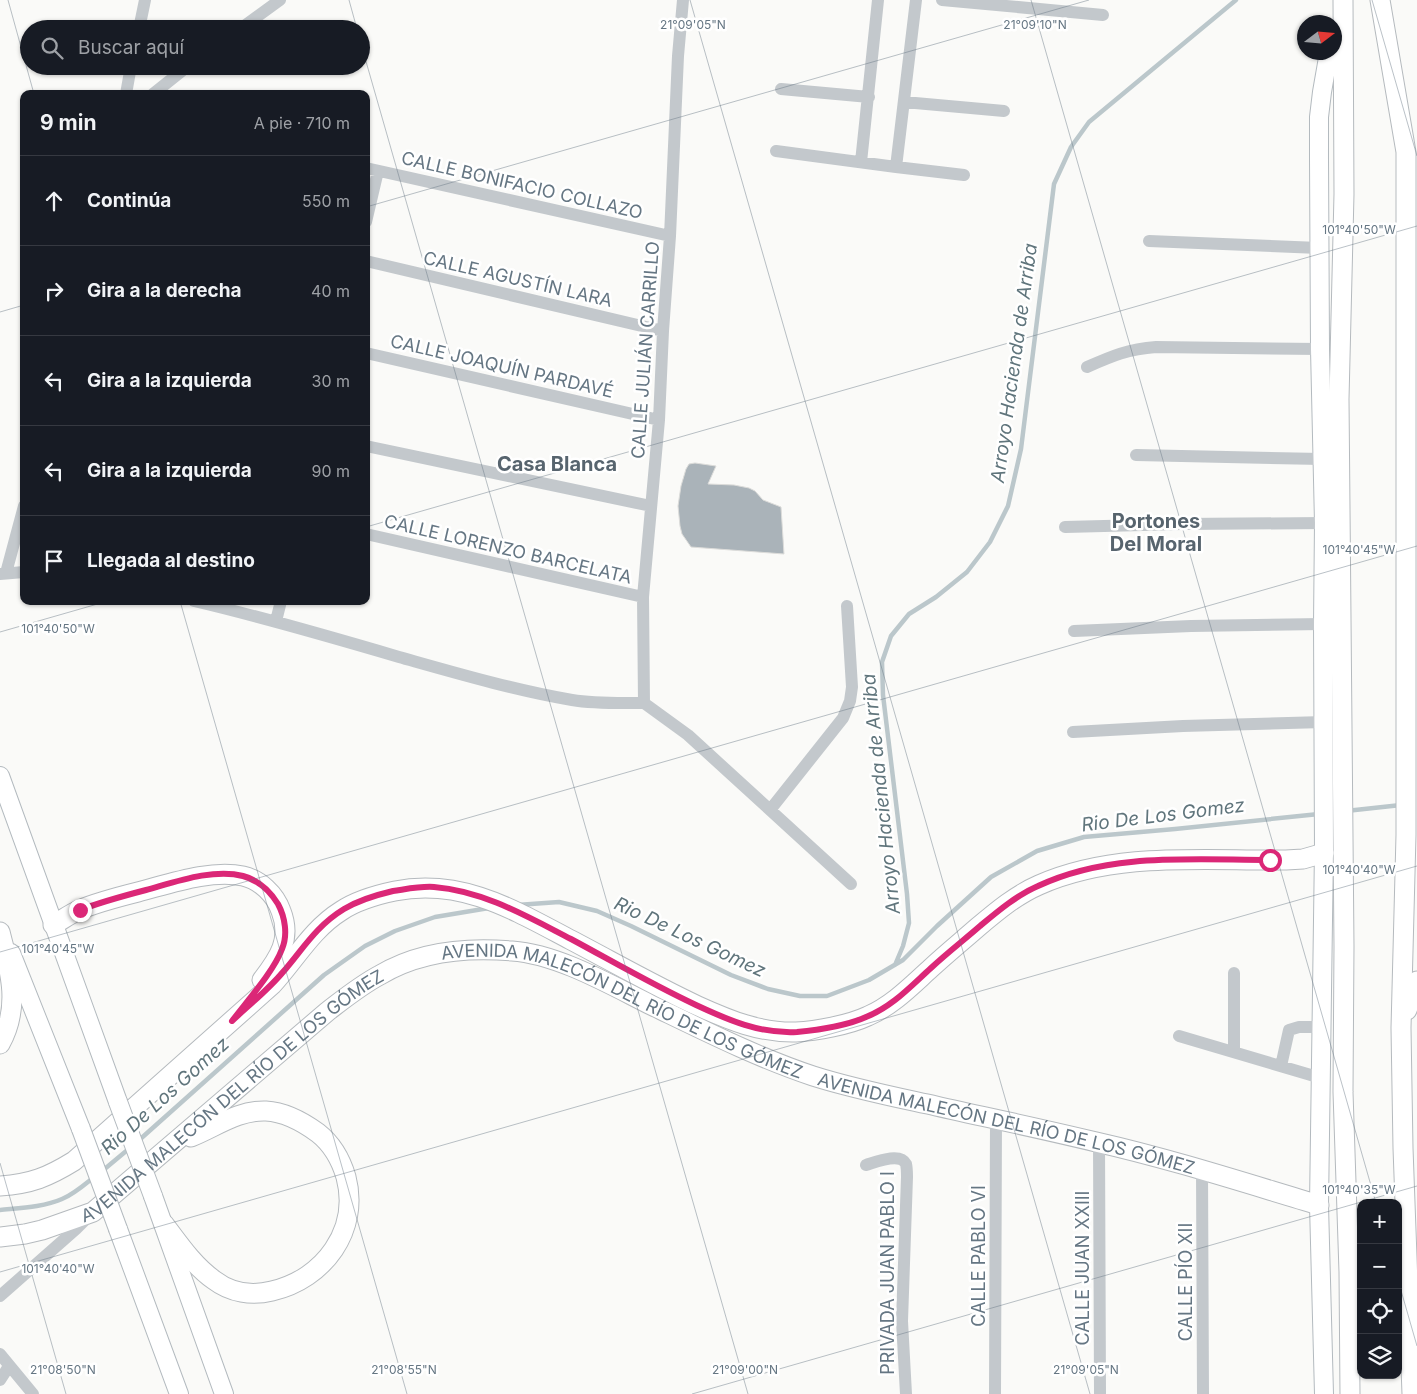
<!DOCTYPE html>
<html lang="es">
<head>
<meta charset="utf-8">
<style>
	:root { --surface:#171b24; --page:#242831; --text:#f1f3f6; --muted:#9ea1a6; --line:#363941 }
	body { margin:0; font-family:Inter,sans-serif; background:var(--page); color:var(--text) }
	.controls { position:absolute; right:15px; bottom:15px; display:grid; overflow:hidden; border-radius:10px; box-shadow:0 1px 4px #0004 }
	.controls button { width:45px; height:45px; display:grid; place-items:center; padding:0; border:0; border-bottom:1px solid var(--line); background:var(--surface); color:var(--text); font:25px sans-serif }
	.compass { position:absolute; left:1297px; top:15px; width:45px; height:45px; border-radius:50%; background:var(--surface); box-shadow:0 1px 4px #0004; rotate:74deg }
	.stop { position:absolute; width:15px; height:15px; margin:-11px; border:4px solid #db2777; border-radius:50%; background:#fff }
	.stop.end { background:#db2777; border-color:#fff; box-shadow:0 1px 5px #0008 }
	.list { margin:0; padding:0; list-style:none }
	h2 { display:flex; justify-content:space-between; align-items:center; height:65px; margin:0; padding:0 20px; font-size:21px }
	h2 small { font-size:16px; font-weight:400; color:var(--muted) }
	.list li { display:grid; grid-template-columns:32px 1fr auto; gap:15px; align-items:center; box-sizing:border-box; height:90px; padding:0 20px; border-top:1px solid var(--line) }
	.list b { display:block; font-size:19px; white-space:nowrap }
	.list em { font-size:16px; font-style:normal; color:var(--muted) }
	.icon { flex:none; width:28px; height:28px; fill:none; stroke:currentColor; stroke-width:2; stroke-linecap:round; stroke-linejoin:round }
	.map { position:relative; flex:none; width:1417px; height:1394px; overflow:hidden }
	.search { position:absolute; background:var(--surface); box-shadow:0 1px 4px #0004; left:20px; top:20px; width:350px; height:55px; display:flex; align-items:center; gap:12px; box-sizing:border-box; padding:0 18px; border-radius:28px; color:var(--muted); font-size:19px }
	.panel { position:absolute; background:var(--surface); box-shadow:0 1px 4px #0004; left:20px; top:90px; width:350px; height:515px; border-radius:10px }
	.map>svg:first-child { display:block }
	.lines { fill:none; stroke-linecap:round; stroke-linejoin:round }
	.stream { stroke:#bbc7cb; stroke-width:4.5 }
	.building { fill:#aab3b9; stroke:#dcdcda }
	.secondary-casing { stroke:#b3babf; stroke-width:20 }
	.primary-casing { stroke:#b5babe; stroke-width:21 }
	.street { stroke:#c3c8cc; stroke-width:12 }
	.secondary { stroke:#fff; stroke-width:18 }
	.primary { stroke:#fff; stroke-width:19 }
	.secondary-bridge-casing { stroke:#b3babf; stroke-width:20; stroke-linecap:butt }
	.secondary-bridge { stroke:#fff; stroke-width:18 }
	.route { stroke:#db2777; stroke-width:6 }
	.ticks { fill:none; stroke:#657683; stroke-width:1; stroke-opacity:0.45 }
	.labels { text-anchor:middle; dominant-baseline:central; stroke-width:5; stroke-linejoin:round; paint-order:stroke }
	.street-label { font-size:18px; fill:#657683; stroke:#fff }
	.water-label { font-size:19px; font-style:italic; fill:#60757c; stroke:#fff }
	.quarter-label { font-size:20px; font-weight:bold; fill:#57646e; stroke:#fff }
	.ticks-label { font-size:12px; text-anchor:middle; fill:#657683; stroke:#fff; stroke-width:5; stroke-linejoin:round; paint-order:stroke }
</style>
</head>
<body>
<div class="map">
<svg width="1417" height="1394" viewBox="0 0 1417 1394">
	<rect width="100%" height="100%" fill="#fafaf8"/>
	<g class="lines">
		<path class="stream" d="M1346,811L1401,805
			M517,905L559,902L597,911L631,926L731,975L768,989L800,996H827L869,980L903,960L937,926L991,877L1037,851L1084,837L1175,829L1319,814
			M895,965L903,946L909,923L907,894L883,695L882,662L891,636L909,614L936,597L967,572L990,542L1008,506L1021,449L1054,184L1071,147L1089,122L1236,0
			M137,1142L324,975L365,946L395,931L435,917L489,908
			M101,1172L131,1147
			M0,1210C19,1208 44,1207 62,1199C74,1194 84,1185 94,1177"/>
	</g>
	<path class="building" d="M695,463L716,466L708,484L734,485L749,488L755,491L763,500L781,507L784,554L691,547L682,534L680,526L678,506L681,486L686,469L689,464Z"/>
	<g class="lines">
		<defs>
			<path id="secondary" d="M0,776L118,1102
				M11,953L81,1129
				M153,1196L224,1394
				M118,1229L179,1394
				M1324,1394L1319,1205L1324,849L1323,624L1324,523L1320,349L1319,159V117L1322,92L1329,52"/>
			<g id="primary">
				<path d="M1343,0L1344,194L1339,399L1344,946L1343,1092L1349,1272L1350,1394"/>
				<path d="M1380,0L1406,152V835L1401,1028L1403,1148L1412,1394"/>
				<path d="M53,925C62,920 70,914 79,910C98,902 118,897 138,892C169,884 211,869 243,876C260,880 275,894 281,911C292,939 279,958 262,980"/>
				<path d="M0,932C10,970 21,1007 0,1044"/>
				<path d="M1407,1010L1417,981"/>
				<path d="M0,1186C31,1184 48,1177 74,1161L272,985C295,960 312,929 341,911C357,900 376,895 395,891C462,878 514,910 571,940C613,962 655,986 698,1006C729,1020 760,1033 796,1032C816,1031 849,1025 868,1016C893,1005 911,986 931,968C946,954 962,941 978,927C997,911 1016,895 1039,885C1116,851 1204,861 1286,860L1303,859L1324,853"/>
				<path d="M164,1224C179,1244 194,1266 214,1280C231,1293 252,1296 272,1291C324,1279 360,1230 346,1177C341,1160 332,1144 318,1133C303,1122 285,1112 266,1111C238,1110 216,1127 191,1137"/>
				<path id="s1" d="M0,1237L25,1234L42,1230L93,1212L328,1011C345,998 361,985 380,975C420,951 466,947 512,951C557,954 609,984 649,1004C703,1030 756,1057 813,1076C854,1089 895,1097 936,1106C989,1118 1043,1129 1096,1142C1171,1159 1245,1183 1319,1205"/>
			</g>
		</defs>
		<use href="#secondary" class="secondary-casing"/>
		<use href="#primary" class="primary-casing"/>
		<path class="street" d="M942,0L1103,15
			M139,29L145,0
			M240,29L280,0
			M781,89L869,97
			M126,94L131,66
			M153,94L188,66
			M904,102L1004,111
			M776,151L896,167L964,175
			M861,162L878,0
			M896,167L916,0
			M366,168L670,236
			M366,222L378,171
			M1149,241L1319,248
			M366,261L663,331
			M366,353L659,420
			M1087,367C1112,356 1128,349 1156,347L1320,349
			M366,446L651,506
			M1136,455L1322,459
			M1065,527L1182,524L1324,523
			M366,534L643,597
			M6,573L24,506
			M0,574L24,572
			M194,601C263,617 331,637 399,657C456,673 514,690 572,700C596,704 620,703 644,703
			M276,621L281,601
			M1074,631L1191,626L1323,624
			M644,703L643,597L659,420L663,331L670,236L678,56L683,0
			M644,703L688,735L851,884
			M1073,732L1183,726L1324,722
			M770,810L843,718L850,701L852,687L847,606
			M1179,1036L1321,1078
			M1234,1052V973
			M1281,1066L1289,1030L1299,1027H1322
			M1099,1142L1100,1394
			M866,1165C876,1162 900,1152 906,1164C907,1168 907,1173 907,1177L902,1321L906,1394
			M1202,1170L1203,1394
			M0,1296L76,1229L89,1216
			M0,1354L33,1394
			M0,1380L9,1366
			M995,1394L996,1119"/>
		<use href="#secondary" class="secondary"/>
		<use href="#primary" class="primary"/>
		<defs>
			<path id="secondary-bridge" d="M118,1102L153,1196
				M81,1129L118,1229"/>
		</defs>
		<use href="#secondary-bridge" class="secondary-bridge-casing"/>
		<use href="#secondary-bridge" class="secondary-bridge"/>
	</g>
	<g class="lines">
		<path class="route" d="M80,910C101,902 123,896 146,890C175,882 214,868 243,876C258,880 270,891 278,904C285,917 288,935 282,949C274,971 247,1001 232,1021C249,1005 268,990 283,972C303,949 316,926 344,909C359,900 376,895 393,891C407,889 421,886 434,887C484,891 528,917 571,939C612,961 653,985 696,1005C728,1020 760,1034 797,1032C818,1030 846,1026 866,1017C892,1007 911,986 931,968C947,953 964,940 980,926C998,911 1017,895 1038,886C1110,852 1193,860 1270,860"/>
	</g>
	<path class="ticks" d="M8,0L34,94M349,0L357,29M690,0L1090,1394M1031,0L1376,1203M1372,0L1417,156M361,44L748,1394M366,207L1089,0M0,312L24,305M366,527L1417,226M180,601L407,1394M0,632L108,601M0,952L1417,546M0,1163L66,1394M0,1272L1417,866M1398,1280L1417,1346M692,1394L1417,1186"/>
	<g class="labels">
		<g class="street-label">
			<text transform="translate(522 185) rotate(13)">CALLE BONIFACIO COLLAZO</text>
			<text transform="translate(518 279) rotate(13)">CALLE AGUSTÍN LARA</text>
			<text transform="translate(645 350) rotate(-86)">CALLE JULIÁN CARRILLO</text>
			<text transform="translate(502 366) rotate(13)">CALLE JOAQUÍN PARDAVÉ</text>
			<text transform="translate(508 549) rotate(13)">CALLE LORENZO BARCELATA</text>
			<text stroke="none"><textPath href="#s1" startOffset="728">AVENIDA MALECÓN DEL RÍO DE LOS GÓMEZ</textPath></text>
			<text stroke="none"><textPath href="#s1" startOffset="278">AVENIDA MALECÓN DEL RÍO DE LOS GÓMEZ</textPath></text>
			<text stroke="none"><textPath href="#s1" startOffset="1132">AVENIDA MALECÓN DEL RÍO DE LOS GÓMEZ</textPath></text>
			<text transform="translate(978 1256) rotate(-90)">CALLE PABLO VI</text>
			<text transform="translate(1082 1268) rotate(-90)">CALLE JUAN XXIII</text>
			<text transform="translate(887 1273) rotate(-90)">PRIVADA JUAN PABLO I</text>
			<text transform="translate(1185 1282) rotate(-90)">CALLE PÍO XII</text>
		</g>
		<g class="water-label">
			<text transform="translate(1014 363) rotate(-82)">Arroyo Hacienda de Arriba</text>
			<text transform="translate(881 794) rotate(-96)">Arroyo Hacienda de Arriba</text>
			<text transform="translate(1163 815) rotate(-7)">Rio De Los Gomez</text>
			<text transform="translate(690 937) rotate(25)">Rio De Los Gomez</text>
			<text transform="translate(165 1096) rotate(-42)">Rio De Los Gomez</text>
		</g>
		<g class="quarter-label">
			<text x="557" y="464">Casa Blanca</text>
			<text x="1156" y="521">Portones<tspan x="1156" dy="23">Del Moral</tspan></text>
		</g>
	</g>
	<g class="ticks-label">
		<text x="693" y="29">21°09'05"N</text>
		<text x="1035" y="29">21°09'10"N</text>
		<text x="1359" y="234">101°40'50"W</text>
		<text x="1359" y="554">101°40'45"W</text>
		<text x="58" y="633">101°40'50"W</text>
		<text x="1359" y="874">101°40'40"W</text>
		<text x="58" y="953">101°40'45"W</text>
		<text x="1359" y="1194">101°40'35"W</text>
		<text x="58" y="1273">101°40'40"W</text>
		<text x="63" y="1374">21°08'50"N</text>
		<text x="404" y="1374">21°08'55"N</text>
		<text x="745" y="1374">21°09'00"N</text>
		<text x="1086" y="1374">21°09'05"N</text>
	</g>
</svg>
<div class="controls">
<button>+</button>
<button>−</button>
<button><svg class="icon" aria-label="locate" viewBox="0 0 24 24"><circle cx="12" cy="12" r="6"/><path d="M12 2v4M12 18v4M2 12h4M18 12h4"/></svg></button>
<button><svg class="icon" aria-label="layers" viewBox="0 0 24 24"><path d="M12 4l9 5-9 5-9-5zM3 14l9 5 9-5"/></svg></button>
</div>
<svg class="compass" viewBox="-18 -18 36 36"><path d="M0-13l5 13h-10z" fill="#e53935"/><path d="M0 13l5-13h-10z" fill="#9ea1a6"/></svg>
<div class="stop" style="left:1270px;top:860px"></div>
<div class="stop end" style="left:80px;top:910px"></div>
<div class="search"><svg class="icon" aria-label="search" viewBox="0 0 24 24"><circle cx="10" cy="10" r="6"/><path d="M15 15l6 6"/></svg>Buscar aquí</div>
<section class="panel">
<h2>9 min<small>A pie · 710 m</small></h2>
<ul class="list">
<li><svg class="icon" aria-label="ahead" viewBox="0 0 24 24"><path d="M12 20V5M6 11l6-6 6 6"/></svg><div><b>Continúa</b></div><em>550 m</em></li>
<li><svg class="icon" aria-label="right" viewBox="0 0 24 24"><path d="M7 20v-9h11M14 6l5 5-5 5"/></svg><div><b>Gira a la derecha</b></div><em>40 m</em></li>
<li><svg class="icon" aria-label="left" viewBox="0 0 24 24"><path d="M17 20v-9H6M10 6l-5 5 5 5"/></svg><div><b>Gira a la izquierda</b></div><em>30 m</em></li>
<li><svg class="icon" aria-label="left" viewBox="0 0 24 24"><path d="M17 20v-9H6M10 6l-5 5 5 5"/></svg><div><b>Gira a la izquierda</b></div><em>90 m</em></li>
<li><svg class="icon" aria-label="arrive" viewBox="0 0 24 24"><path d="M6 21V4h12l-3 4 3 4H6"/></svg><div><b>Llegada al destino</b></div></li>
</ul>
</section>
</div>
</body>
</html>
